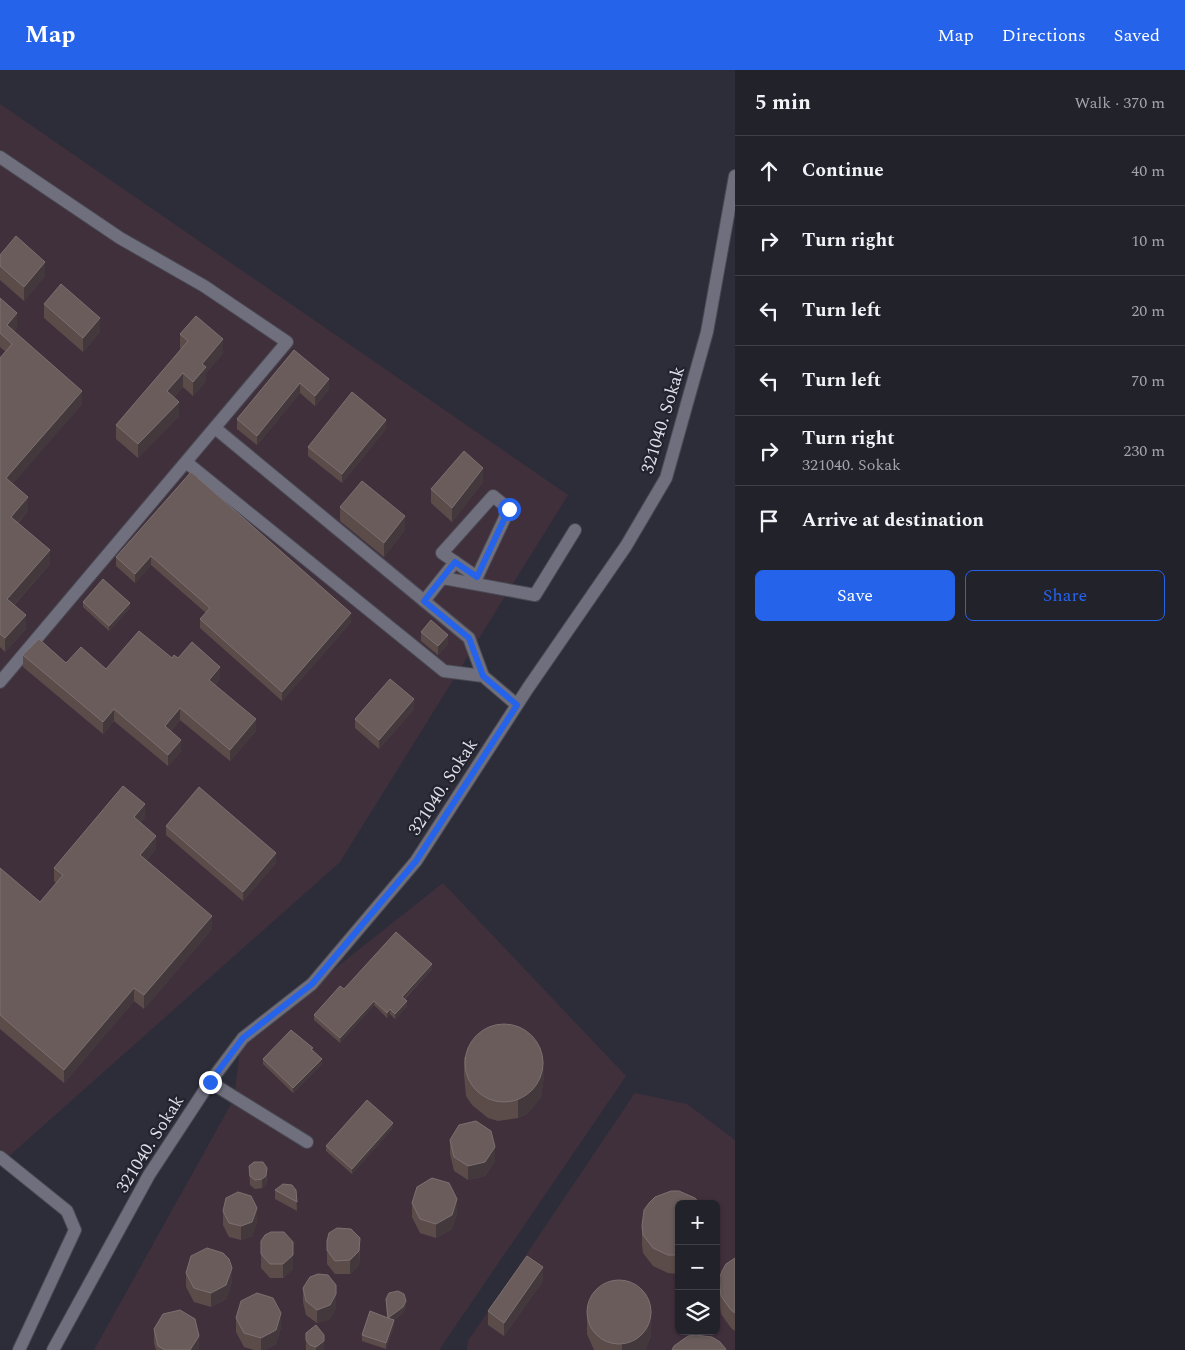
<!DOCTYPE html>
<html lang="en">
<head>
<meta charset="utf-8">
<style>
	:root { --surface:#22222b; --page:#2a2a33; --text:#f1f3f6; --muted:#a2a4a9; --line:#3f3f47; --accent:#2563eb }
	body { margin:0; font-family:Spectral,serif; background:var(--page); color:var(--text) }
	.controls { position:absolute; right:15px; bottom:15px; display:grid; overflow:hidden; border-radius:8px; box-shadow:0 1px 4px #0004 }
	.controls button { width:45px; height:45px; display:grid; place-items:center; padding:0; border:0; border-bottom:1px solid var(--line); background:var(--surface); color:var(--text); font:25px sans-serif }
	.stop { position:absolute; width:15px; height:15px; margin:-11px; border:4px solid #2563eb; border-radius:50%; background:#fff }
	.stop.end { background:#2563eb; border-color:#fff; box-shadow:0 1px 5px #0008 }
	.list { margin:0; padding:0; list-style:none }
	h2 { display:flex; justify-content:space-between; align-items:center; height:65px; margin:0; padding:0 20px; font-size:21px }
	h2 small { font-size:16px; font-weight:400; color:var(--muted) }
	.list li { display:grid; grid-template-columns:32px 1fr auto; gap:15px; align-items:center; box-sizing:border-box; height:70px; padding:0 20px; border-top:1px solid var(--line) }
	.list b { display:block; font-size:19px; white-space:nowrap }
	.list p { margin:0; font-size:16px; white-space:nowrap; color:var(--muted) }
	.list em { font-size:16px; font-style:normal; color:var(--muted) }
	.actions { display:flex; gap:10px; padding:15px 20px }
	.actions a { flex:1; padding:11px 0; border:1px solid var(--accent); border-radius:8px; text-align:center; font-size:18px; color:var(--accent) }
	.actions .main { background:var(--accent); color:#fff }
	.icon { flex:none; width:28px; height:28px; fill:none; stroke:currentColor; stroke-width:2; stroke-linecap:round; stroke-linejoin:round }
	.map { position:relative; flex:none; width:735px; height:1280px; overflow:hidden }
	header { display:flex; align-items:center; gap:30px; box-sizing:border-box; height:70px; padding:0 25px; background:var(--accent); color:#fff }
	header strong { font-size:24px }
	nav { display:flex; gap:28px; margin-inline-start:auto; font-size:18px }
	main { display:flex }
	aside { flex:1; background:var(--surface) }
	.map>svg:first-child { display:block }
	.industrial { fill:#40303c; fill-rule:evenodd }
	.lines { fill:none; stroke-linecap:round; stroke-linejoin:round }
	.street-casing { stroke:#4a4a54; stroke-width:14 }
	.secondary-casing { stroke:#4a4a54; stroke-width:14 }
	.street { stroke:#6f6f7e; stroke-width:12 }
	.secondary { stroke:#6f6f7e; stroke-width:12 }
	.wall { fill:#5b4c4a }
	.shaded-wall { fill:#43393c }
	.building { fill:#695c5b; stroke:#7c7071 }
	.route { stroke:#2563eb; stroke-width:6 }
	.labels { text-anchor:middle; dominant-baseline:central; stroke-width:4.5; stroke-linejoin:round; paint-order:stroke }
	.street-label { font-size:18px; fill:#dfdfe8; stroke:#23232f }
</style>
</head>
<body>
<header>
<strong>Map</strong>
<nav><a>Map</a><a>Directions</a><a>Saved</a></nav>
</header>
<main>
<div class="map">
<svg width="735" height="1280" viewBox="0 0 735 1280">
	<rect width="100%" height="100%" fill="#2d2d39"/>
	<path class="industrial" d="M0,34L568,425L340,792L0,1094Z
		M443,813L626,1006L439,1280H94L234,1029L241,973Z
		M635,1023L687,1034L735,1070V1280H467L468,1271ZM679,1134H716V1261H679Z"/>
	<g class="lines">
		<defs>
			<path id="street" d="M0,87L120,168L204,216L287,272L0,612
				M215,358L469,568L483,606L517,635
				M186,392L444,601L483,606
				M443,508L535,525L575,460
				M424,531L455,492
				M210,1012L307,1072
				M0,1087L67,1141L75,1160L19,1280
				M53,1280L149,1105L210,1012L243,968L312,914L416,791L528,618L626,476L666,408L707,262L735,106"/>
			<path id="secondary" d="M493,426L509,439L477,507L442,483Z"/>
		</defs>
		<use href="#street" class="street-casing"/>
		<use href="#secondary" class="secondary-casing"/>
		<use href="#street" class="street"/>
		<use href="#secondary" class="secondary"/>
	</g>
	<path class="wall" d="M0,185L45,206L24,231L0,210Z
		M0,228L17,257L14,261L82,334L12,414L28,441L18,453L50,494L14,535L26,559L5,582L0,577V288L6,282L0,277Z
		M44,234L100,262L83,282L44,248Z
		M180,264L223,283L206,303V311L193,326L183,317L174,327L179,346L138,388L116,369V355L181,279L180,278Z
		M294,280L329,319L315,336L300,323L257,375L237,359V349Z
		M386,359L342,413L308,386V377Z
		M191,402L351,552L282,631L200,558V549L206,543L151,495L135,513L116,496V487Z
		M483,412L452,452L431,433V419Z
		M340,437L405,460L384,487L340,451Z
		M83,532L130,538L109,561L83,537Z
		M421,562L448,574L438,585L421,571Z
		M23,585L106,599L172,588H178L220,608L215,615L256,661L230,691L180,650L171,661L181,681L168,696L114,651L103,664L23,597Z
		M414,639L379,679L355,658V649Z
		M145,748L140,753L156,779L146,791L212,859L144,939L134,931L64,1013L0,959V798L40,832L56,813L54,811V798Z
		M166,756L276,793L243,831L166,765Z
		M432,899L405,929L407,936L395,949L390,944L387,948L374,935L340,973L314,950V945L344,919Z
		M313,980L322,994L293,1023L263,994V989Z
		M464,987L544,1006L541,1027L528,1043L518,1048L498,1051L488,1048L472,1035L466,1026L464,1005Z
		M393,1058L352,1104L326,1081V1076Z
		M450,1070L495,1091L485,1106L468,1110L454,1101L450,1084Z
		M249,1096L267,1107L266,1115L262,1118L255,1119L250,1115Z
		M275,1120H296L297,1141L275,1129Z
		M679,1121L677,1204L668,1203L653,1196L643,1183L642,1175V1156Z
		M412,1133L457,1143L452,1159L436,1168L420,1163L412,1147Z
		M223,1141L257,1152L252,1166L241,1170L229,1167L223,1155Z
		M327,1171L360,1182L359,1195L350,1204H335L327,1194Z
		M261,1184L293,1186V1199L283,1208H270L261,1198Z
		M735,1188V1261L731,1258L721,1244L719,1228V1209Z
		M186,1203L232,1212L226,1229L211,1237L194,1232L186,1217Z
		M543,1211L504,1266L488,1255V1241Z
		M303,1218L336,1238L330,1249L317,1253L306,1245L303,1232Z
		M386,1229L406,1237L403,1243L394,1250V1256L386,1279L362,1271V1265L387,1248Z
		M587,1245L651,1266L645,1280H594L587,1264Z
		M236,1248L281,1257L276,1274L265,1280H254L244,1277L236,1262Z
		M154,1259L199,1280H156L154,1273Z
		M306,1263L324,1274V1280H306Z"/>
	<path class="shaded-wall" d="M45,192V206L24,231V217Z
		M17,243V257L7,269V255Z
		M100,248V262L83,282V268Z
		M223,269V283L206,303V311L193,326V312L202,294Z
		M183,303V317L167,335V321Z
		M329,309V319L315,336V326Z
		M300,313V323L257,375V366Z
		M82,321V334L6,422V408Z
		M179,332V346L138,388V374Z
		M386,350V359L342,413V404Z
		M483,398V412L452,452V438Z
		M28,427V441L11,460V447Z
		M405,446V460L384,487V473Z
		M50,480V494L7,542V529Z
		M151,486V495L135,513V504Z
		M130,533V538L109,561V556Z
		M351,543V552L282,631V622Z
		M26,545V559L5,582V568Z
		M448,565V574L438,585V576Z
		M220,597V608L209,622V610Z
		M414,629V639L379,679V670Z
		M180,638V650L165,668V656Z
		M114,639V651L103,664V652Z
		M256,649V661L230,691V680Z
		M181,670V681L168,696V685Z
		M145,734V748L134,761V747Z
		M156,766V779L140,798V785Z
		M276,783V793L243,831V822Z
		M212,846V859L144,939V925Z
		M432,894V899L402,931V927Z
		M134,918V931L64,1013V1000Z
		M374,931V935L340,973V968Z
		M407,931V936L395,949V944Z
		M390,939V944L387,948V943Z
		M544,988V1006L541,1027L528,1043L518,1048V1030Z
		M322,989V994L293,1023V1018Z
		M393,1053V1058L352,1104V1099Z
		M495,1077V1091L485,1106L468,1110V1096Z
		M267,1098L266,1115L262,1118V1109Z
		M457,1129V1143L452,1159L436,1168V1154Z
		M257,1138V1152L252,1166L241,1170V1156Z
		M360,1168L359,1195L350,1204V1190Z
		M293,1172V1199L283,1208V1194Z
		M677,1185H679V1203L677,1204Z
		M543,1197V1211L504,1266V1253Z
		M232,1198V1212L226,1229L211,1237V1223Z
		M336,1224V1238L330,1249L317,1253V1240Z
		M406,1231V1237L403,1243L388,1254V1248Z
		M652,1239L651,1266L645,1280H622V1274Z
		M281,1243V1257L276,1274L265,1280H261V1268Z
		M394,1250V1256L386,1279V1273Z
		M324,1265V1280H316V1277Z
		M199,1266V1280H190Z"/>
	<path class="building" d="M16,166L45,192L24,217L0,196V185Z
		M61,214L100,248L83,268L44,234Z
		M0,228L17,243L7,255L82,321L6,408L28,427L11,447L50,480L7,529L26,545L5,568L0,564V288L12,274L0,263Z
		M196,246L223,269L202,294L206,297L193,312L183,303L167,321L179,332L138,374L116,355L188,271L180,264Z
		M294,280L329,309L315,326L300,313L257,366L237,349Z
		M352,322L386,350L342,404L308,377Z
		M464,381L483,398L452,438L431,419Z
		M191,402L351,543L282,622L200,549L210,538L151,486L135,504L116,487Z
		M362,411L405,446L384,473L340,437Z
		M103,509L130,533L109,556L83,532Z
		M431,550L448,565L438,576L421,562Z
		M139,561L172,588L174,585L178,588L192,572L220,597L209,610L256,649L230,680L180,638L165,656L181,670L168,685L114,639L103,652L23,585L39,569L66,593L81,577L106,599Z
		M390,609L414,629L379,670L355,649Z
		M123,716L145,734L134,747L156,766L140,785L212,846L144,925L134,918L64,1000L0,945V798L40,832L63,805L54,798Z
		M199,717L276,783L243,822L166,756Z
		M396,862L432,894L402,927L407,931L395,944L390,939L387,943L374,931L340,968L314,945L340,916L344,919Z
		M465 993a39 39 0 1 1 78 0a39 39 0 1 1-78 0Z
		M291,960L313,978L311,979L322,989L293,1018L263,989Z
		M367,1030L393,1053L352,1099L326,1076Z
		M476,1051L491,1061L495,1077L485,1092L468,1096L454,1087L450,1070L459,1055Z
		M254,1092H263L267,1098L266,1106L262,1109L255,1110L250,1106L249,1096Z
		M432,1108L449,1113L457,1129L452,1145L436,1154L420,1149L412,1133L417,1117Z
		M283,1114L292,1115L296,1120L297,1132L275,1120Z
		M671,1121H679L695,1128L700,1134H679V1185H668L653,1178L643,1165L642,1156L644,1140L649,1133L655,1127Z
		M238,1122L251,1126L257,1138L252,1152L241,1156L229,1153L223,1141L226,1128Z
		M337,1158L351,1159L360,1168L359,1181L350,1190L335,1191L327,1180V1171L329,1163Z
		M271,1162H284L293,1172V1185L283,1194H270L261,1184V1171L265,1165Z
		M207,1178L223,1183L229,1189L232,1198L226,1215L211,1223L194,1218L186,1203L191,1186Z
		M527,1186L543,1197L504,1253L488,1241Z
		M735,1188V1243L731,1240L721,1226L719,1209L722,1201L726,1194Z
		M318,1204L328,1205L336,1215V1224L330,1235L317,1240L306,1231L303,1218L310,1207Z
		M587 1242a32 32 0 1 1 64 0a32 32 0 1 1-64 0Z
		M398,1221L404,1224L406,1231L403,1237L388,1248L394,1250L386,1273L362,1265L370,1241L388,1248L386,1229L389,1223Z
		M257,1223L273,1228L281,1243L276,1260L261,1268L244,1263L236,1248L241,1231Z
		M180,1240L195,1249L199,1266L190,1280H165L158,1276L154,1259L163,1244Z
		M316,1255L324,1265V1271L316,1277L310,1275L306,1270V1263Z
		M696,1265L712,1267L720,1272L725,1278L726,1280H672L674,1276L688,1266Z"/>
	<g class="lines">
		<path class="route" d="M210,1012L243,968L312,914L416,791L517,635L483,606L469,568L424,531L455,492L477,507L509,439"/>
	</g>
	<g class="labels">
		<g class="street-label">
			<text transform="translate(663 350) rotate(-73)">321040. Sokak</text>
			<text transform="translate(443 717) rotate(-57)">321040. Sokak</text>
			<text transform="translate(150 1074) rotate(-58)">321040. Sokak</text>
		</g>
	</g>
</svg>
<div class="controls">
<button>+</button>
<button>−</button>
<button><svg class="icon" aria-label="layers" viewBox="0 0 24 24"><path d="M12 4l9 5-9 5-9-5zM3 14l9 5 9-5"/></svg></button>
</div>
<div class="stop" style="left:509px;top:439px"></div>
<div class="stop end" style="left:210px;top:1012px"></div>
</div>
<aside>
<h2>5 min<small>Walk · 370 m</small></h2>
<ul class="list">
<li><svg class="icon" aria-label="ahead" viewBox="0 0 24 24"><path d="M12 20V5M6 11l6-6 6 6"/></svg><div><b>Continue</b></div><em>40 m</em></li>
<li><svg class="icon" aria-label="right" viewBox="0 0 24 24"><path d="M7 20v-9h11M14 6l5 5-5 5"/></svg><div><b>Turn right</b></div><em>10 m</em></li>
<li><svg class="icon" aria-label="left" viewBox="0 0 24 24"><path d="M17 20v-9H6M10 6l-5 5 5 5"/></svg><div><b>Turn left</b></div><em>20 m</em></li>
<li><svg class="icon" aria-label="left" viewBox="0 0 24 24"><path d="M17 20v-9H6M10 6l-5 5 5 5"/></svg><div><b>Turn left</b></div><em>70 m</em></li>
<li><svg class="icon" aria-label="right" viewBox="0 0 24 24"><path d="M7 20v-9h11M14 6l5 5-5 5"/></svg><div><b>Turn right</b><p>321040. Sokak</p></div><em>230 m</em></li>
<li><svg class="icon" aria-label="arrive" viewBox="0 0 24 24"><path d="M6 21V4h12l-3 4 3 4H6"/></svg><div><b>Arrive at destination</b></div></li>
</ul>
<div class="actions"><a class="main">Save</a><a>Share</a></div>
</aside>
</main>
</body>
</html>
